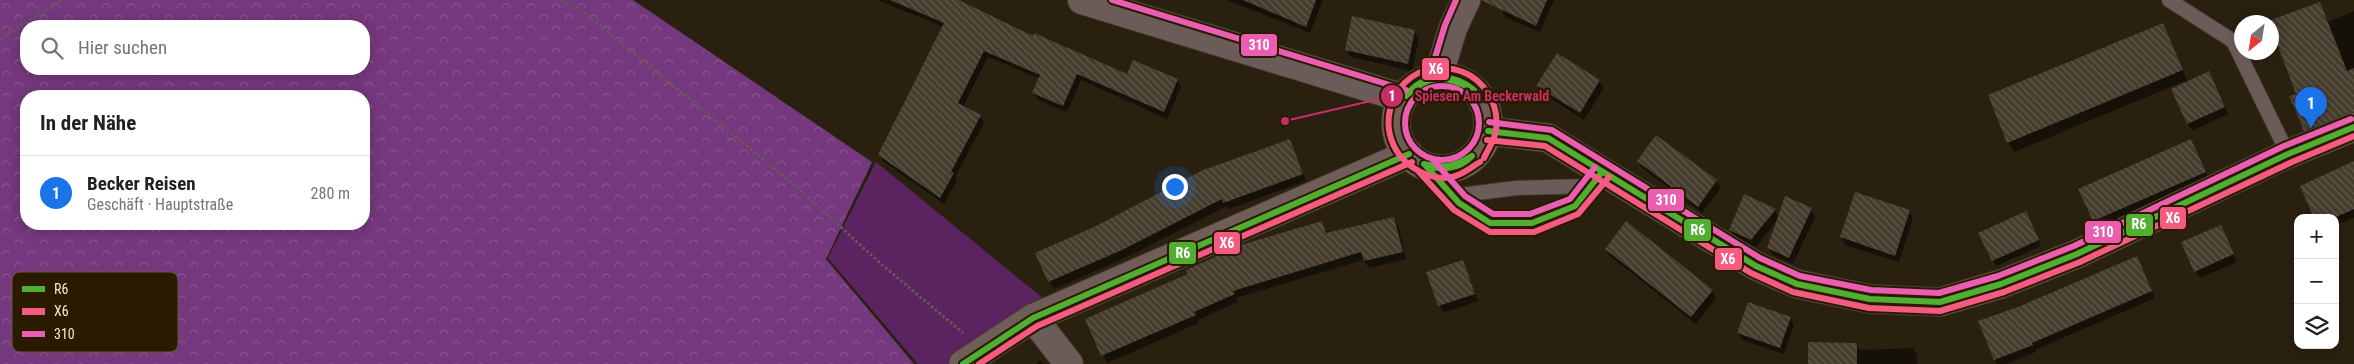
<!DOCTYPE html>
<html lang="de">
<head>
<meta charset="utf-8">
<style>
	:root { --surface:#fff; --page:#f6f6f6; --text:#202124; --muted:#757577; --line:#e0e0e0; --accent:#1a73e8 }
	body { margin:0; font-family:"Roboto Condensed",sans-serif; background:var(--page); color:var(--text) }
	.controls { position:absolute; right:15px; bottom:15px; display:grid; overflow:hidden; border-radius:10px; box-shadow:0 2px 12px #0003 }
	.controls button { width:45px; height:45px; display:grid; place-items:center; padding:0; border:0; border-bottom:1px solid var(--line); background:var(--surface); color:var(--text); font:25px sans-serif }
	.compass { position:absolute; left:2234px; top:15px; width:45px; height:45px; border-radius:50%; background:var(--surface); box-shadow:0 2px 12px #0003; rotate:210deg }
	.you { position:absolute; left:1174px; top:186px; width:18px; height:18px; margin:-12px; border:4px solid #fff; border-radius:50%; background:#1a73e8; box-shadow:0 0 0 8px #1a73e833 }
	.badge { display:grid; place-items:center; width:32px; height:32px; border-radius:50%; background:var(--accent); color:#fff; font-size:16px; font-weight:700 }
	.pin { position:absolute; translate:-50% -41px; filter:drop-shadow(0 1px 2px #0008) }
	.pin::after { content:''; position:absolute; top:26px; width:18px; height:15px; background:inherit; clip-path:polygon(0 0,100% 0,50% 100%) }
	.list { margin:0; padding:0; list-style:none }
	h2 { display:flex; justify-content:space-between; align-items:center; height:65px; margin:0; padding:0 20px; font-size:21px }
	h2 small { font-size:16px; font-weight:400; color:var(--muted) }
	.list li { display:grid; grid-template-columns:32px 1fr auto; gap:15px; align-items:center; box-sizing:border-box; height:75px; padding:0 20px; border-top:1px solid var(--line) }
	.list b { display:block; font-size:19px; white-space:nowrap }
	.list p { margin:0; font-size:16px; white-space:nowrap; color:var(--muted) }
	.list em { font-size:16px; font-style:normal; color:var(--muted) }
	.icon { flex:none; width:28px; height:28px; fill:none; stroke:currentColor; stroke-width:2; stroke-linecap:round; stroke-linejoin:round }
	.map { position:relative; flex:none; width:2354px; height:364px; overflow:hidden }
	.search { position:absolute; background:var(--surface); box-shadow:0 2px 12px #0003; left:20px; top:20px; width:350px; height:55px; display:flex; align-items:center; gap:12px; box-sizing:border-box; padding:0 18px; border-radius:20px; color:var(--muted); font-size:19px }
	.panel { position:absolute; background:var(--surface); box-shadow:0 2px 12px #0003; left:20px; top:90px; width:350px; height:140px; border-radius:20px }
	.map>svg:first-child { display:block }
	.green { fill:#5b2461 }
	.forest { fill:url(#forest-crowns); fill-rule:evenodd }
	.shadow { fill:#0007 }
	.building { fill:url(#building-back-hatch) }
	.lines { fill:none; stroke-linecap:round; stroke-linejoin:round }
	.lane-casing { stroke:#443b2d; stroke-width:16 }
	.street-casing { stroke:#443b2d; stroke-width:30 }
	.secondary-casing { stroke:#443b2d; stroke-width:30 }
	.path { stroke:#665a54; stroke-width:3; stroke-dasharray:2.5 2.5; stroke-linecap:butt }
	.lane { stroke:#6c5c59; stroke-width:14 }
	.street { stroke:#6c5c59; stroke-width:28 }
	.secondary { stroke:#705d58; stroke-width:28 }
	.bus-1-casing { stroke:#2a1b00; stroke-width:10 }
	.bus-2-casing { stroke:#2a1b00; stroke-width:10 }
	.bus-3-casing { stroke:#2a1b00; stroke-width:10 }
	.bus-1 { stroke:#51ae31; stroke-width:6 }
	.bus-2 { stroke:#f45a82; stroke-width:6 }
	.bus-3 { stroke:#eb5db0; stroke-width:6 }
	.key { fill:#2a1b00; stroke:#67583f; stroke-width:1 }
	.key-label { font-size:14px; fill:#f4e8d2 }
	.leader { fill:none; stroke:#c72d67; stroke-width:2 }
	.callout-dot { fill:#c72d67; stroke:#2a1b00; stroke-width:2 }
	.mark-label { font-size:15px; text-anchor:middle; font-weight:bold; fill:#fff }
	.callout-label { font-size:14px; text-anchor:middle; font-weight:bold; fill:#c72d67; stroke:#2a1b00; stroke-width:5; stroke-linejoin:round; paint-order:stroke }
	.line-badge { stroke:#2a1b00; stroke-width:2 }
	.badge-label { font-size:14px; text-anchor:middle; font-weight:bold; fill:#fff }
</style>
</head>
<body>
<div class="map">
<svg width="2354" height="364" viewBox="0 0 2354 364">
	<defs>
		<pattern id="forest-crowns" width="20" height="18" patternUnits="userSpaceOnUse" patternTransform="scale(1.25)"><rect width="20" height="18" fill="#75377d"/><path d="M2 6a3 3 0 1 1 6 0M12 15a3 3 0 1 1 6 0" fill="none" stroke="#89548f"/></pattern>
		<pattern id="building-back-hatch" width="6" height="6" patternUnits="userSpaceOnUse" patternTransform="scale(1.25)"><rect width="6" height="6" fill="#453c2d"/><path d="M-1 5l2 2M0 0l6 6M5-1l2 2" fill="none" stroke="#60584b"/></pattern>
	</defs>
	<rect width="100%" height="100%" fill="#2a2010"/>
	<path class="green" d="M876,162L1050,304L956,364H918L828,258Z"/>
	<path class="forest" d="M0,0H633L872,162L826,259L914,364H0ZM26,26H364V69H26ZM26,96H364V224H26Z"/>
	<path class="shadow" d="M877,0H956L1033,37L1128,75L1177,80L1181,87L1167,119L1081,80L1067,112L1038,100L1034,93L1040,79L988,57L963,107L980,116L984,123L955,177L957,181L944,204L883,161L879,155L944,27Z
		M1227,0H1323L1310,33Z
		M1505,0H1554L1540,32L1505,17L1501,9Z
		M2319,3L2328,22L2354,11V68L2349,70L2354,82V120L2309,137L2305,130L2297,94L2270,22Z
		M2162,25L2188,82L2213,80L2228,114L2192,131L2188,124L2185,81L2014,152L2008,142Z
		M1414,31L1419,39L1412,71L1351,57L1346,50Z
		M1599,81L1604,88L1584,120L1542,93L1537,86Z
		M1656,136L1716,181L1721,188L1702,213L1642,168L1638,161Z
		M1290,140L1306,181L1229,209L1227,206L1127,257L1054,289L1037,254Z
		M2191,140L2209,179L2098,228L2080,190Z
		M2354,165V218L2335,226V218H2316Z
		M1745,196L1775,210L1779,217L1811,209L1815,217L1793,264L1773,255L1768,247L1778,219L1756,247L1734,237L1730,230Z
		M1909,211L1913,218L1899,262L1845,245L1841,237Z
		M1394,218L1398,225L1406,259L1369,268L1363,260L1236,298L1238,302L1198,320L1199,323L1107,363L1087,320L1322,222L1328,234Z
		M2029,218L2041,246L1996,266L1980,233Z
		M2221,226L2237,262L2200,278L2195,271Z
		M1606,249L1712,290L1716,298L1696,324L1610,256Z
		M1462,261L1478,301L1443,313L1428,273Z
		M2140,265L2155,298L2035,350L2036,352L2006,364H1997L1995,360Z
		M1790,318L1794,325L1784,354L1742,340L1738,332Z
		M1856,345L1860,350L1913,348L1917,355V364H1809Z
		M1040,360L1044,364H1036Z"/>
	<path class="building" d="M890,0H959L1033,36L1034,33L1127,74L1133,60L1178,79L1164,112L1077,74L1063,106L1032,93L1040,75L984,51L958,103L981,115L951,172L954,173L940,198L878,155L944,23Z
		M1243,0H1316L1306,27Z
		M1481,0H1547L1536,26Z
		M2320,2L2347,71L2354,68V112L2304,131L2289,96L2296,94L2272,30V22L2268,21Z
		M1352,16L1415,30L1408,64L1345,50Z
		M2163,23L2183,70L2007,143L1988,95Z
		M1557,53L1600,80L1580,113L1536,86Z
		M2209,71L2225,107L2187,124L2171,89Z
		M1656,135L1717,180L1698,207L1637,161Z
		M1290,139L1303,174L1223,203L1222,199L1122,250L1048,282L1035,253L1094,227L1203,170Z
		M2191,139L2206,172L2093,221L2078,189Z
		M2354,161V209L2334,218H2314L2300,186Z
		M1855,192L1910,210L1895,256L1840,237Z
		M1744,194L1776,209L1751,240L1729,230Z
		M1785,196L1812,208L1789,258L1767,248Z
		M2026,211L2039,240L1992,261L1978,233Z
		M1394,217L1403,252L1364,261L1361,252L1233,291L1235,294L1194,312L1196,315L1101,356L1085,319L1188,274L1186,270L1244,244L1322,221L1326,233Z
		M1626,221L1713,290L1691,317L1605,249Z
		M2221,225L2234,254L2194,272L2181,242Z
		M2137,256L2152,291L2032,343L2033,345L1994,360L1978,321L2018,307Z
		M1463,260L1475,294L1438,306L1426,272Z
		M1748,302L1791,317L1780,348L1737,333Z
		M1808,342L1857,343V364H1808Z"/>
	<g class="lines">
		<defs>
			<path id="lane" d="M2169,0L2233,41L2288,154
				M1426,166L1459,203L1490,223H1532L1575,206L1602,172
				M1452,196L1517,188L1591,186"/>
			<path id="street" d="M1082,0L1403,98
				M1438,77L1453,28L1466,0
				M1033,318L1069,364"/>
			<path id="secondary" d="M1396 123a46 46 0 1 1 92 0a46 46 0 1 1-92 0Z
				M1488,131L1548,138L1756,266L1797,284L1870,299L1940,302L2001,284L2077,254L2288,154L2354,127
				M963,364L1033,318L1409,154"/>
		</defs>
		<use href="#lane" class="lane-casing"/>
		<use href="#street" class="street-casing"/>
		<use href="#secondary" class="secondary-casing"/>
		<path class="path" d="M562,0L586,14L798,188L880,263L963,333
			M0,39L61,0"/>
		<use href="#lane" class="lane"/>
		<use href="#street" class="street"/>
		<use href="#secondary" class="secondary"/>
		<defs>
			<path id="bus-1" d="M1406,96C1423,72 1453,73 1474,90
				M1406,96C1429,73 1447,75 1474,90
				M1488,131L1548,138L1756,266L1797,284L1870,299L1940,302L2001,284L2077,254L2288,154L2354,127
				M1424,164C1443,169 1455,166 1472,156
				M1424,164C1440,171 1459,170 1472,156
				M1426,166L1459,203L1490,223H1532L1575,206L1602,172
				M963,364L1033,318L1409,154"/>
			<path id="bus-2" d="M1487,140L1545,146L1751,273L1793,292L1869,308L1940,311L2004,292L2080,262L2292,162L2354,136
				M1480,162C1473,166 1466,172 1458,175C1447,180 1435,178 1425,174C1362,148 1387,58 1452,69C1481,74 1500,102 1496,130C1495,140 1488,149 1484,158
				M1419,172L1454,210L1490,232H1534L1578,214L1609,177
				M979,364L1037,326L1412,162"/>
			<path id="bus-3" d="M1112,0L1406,90
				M1430,74L1445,25L1456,0
				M1405 123a37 37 0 1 1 74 0a37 37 0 1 1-74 0Z
				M1489,122L1552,130L1760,258L1800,276L1871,290L1939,293L1998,276L2074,246L2284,146L2351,119
				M1433,160L1465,196L1493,214H1530L1570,199L1595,167"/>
		</defs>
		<use href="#bus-1" class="bus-1-casing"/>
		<use href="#bus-2" class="bus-2-casing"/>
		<use href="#bus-3" class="bus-3-casing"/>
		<use href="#bus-1" class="bus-1"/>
		<use href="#bus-2" class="bus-2"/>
		<use href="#bus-3" class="bus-3"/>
	</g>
	<rect x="12" y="272" width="166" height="80" rx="8" class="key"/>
	<rect x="22" y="286" width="23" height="6" fill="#51ae31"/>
	<rect x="22" y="308" width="23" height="7" fill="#f45a82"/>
	<rect x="22" y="331" width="23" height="6" fill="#eb5db0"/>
	<g class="key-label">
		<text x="54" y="294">R6</text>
		<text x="54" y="316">X6</text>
		<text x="54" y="339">310</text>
	</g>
	<path class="leader" d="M1285 121L1392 96"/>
	<g class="callout-dot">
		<circle cx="1285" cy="121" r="5"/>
		<circle cx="1392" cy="96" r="12"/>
	</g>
	<g class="mark-label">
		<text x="1392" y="101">1</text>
	</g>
	<g class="callout-label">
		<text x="1482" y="101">Spiesen Am Beckerwald</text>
	</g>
	<g class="line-badge">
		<rect x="1240" y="33" width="38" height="24" rx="5" fill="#eb5db0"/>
		<rect x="1421" y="57" width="29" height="24" rx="5" fill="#f45a82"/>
		<rect x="1647" y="188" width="38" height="24" rx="5" fill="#eb5db0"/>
		<rect x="2159" y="206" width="28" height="24" rx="5" fill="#f45a82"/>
		<rect x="2125" y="213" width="29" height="24" rx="5" fill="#51ae31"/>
		<rect x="1683" y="218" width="29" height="24" rx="5" fill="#51ae31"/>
		<rect x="2084" y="220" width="38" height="24" rx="5" fill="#eb5db0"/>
		<rect x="1213" y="231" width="28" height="24" rx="5" fill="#f45a82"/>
		<rect x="1168" y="241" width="29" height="24" rx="5" fill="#51ae31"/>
		<rect x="1714" y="247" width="29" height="24" rx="5" fill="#f45a82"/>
	</g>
	<g class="badge-label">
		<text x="1259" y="50">310</text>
		<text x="1436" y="74">X6</text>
		<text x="1666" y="205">310</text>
		<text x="2173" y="223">X6</text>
		<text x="2139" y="229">R6</text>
		<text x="1698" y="235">R6</text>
		<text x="2103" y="237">310</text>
		<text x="1227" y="248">X6</text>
		<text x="1183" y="258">R6</text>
		<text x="1728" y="264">X6</text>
	</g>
</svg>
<div class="controls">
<button>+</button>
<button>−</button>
<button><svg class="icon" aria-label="layers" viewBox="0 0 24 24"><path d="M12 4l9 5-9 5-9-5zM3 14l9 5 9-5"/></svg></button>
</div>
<svg class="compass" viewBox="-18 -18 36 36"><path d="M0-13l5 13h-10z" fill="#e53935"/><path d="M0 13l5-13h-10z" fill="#757577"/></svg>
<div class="you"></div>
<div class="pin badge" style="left:2311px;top:128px">1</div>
<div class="search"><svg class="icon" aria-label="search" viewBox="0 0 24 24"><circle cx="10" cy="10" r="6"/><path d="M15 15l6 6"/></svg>Hier suchen</div>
<section class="panel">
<h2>In der Nähe<small></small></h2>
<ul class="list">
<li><span class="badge">1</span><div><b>Becker Reisen</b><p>Geschäft · Hauptstraße</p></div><em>280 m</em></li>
</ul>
</section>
</div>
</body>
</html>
